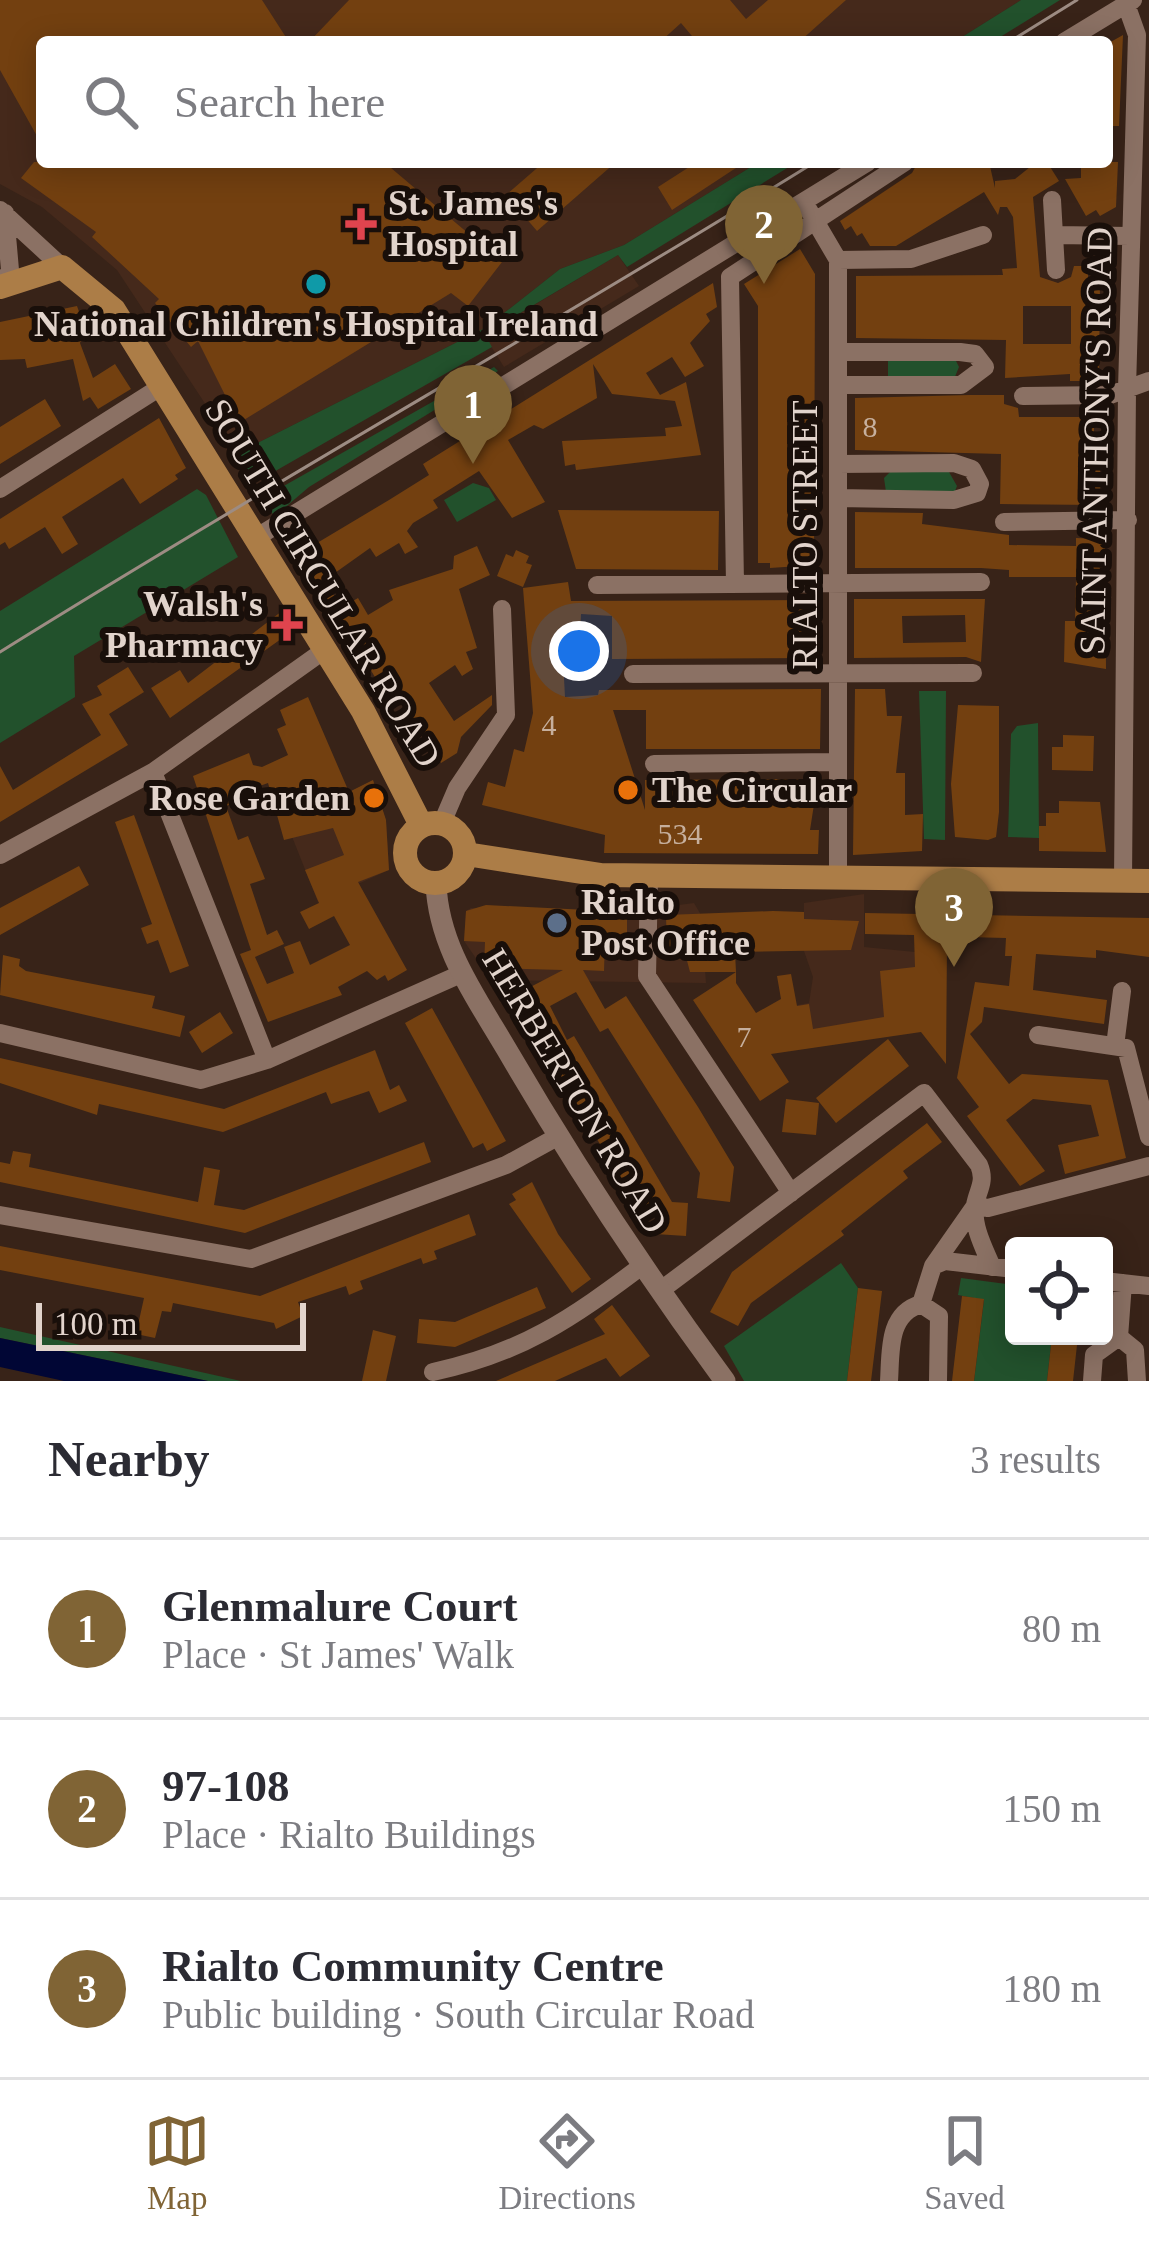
<!DOCTYPE html>
<html lang="en">
<head>
<meta charset="utf-8">
<style>
	:root { --surface:#fff; --page:#f7f7f7; --text:#2b2b33; --muted:#7c7c81; --line:#e1e1e2; --accent:#806435 }
	body { margin:0; font-family:Georgia,serif; background:var(--page); color:var(--text) }
	.controls { position:absolute; right:36px; bottom:36px; display:grid; overflow:hidden; border-radius:12px; box-shadow:0 6px 30px #0003 }
	.controls button { width:108px; height:108px; display:grid; place-items:center; padding:0; border:0; border-bottom:3px solid var(--line); background:var(--surface); color:var(--text); font:60px sans-serif }
	.scale { position:absolute; left:36px; bottom:30px; width:270px; box-sizing:border-box; padding-left:12px; border:6px solid #e2d4cc; border-top:0; font-size:33px; line-height:42px; white-space:nowrap; color:#e2d4cc; -webkit-text-stroke:9px #190f0a; paint-order:stroke }
	.you { position:absolute; left:579px; top:651px; width:42px; height:42px; margin:-30px; border:9px solid #fff; border-radius:50%; background:#1a73e8; box-shadow:0 0 0 18px #1a73e833 }
	.badge { display:grid; place-items:center; width:78px; height:78px; border-radius:50%; background:var(--accent); color:#fff; font-size:39px; font-weight:700 }
	.pin { position:absolute; translate:-50% -99px; filter:drop-shadow(0 3px 6px #0008) }
	.pin::after { content:''; position:absolute; top:63px; width:42px; height:36px; background:inherit; clip-path:polygon(0 0,100% 0,50% 100%) }
	.list { margin:0; padding:0; list-style:none }
	h2 { display:flex; justify-content:space-between; align-items:center; height:156px; margin:0; padding:0 48px; font-size:51px }
	h2 small { font-size:39px; font-weight:400; color:var(--muted) }
	.list li { display:grid; grid-template-columns:78px 1fr auto; gap:36px; align-items:center; box-sizing:border-box; height:180px; padding:0 48px; border-top:3px solid var(--line) }
	.list b { display:block; font-size:45px; white-space:nowrap }
	.list p { margin:0; font-size:39px; white-space:nowrap; color:var(--muted) }
	.list em { font-size:39px; font-style:normal; color:var(--muted) }
	.icon { flex:none; width:66px; height:66px; fill:none; stroke:currentColor; stroke-width:2; stroke-linecap:round; stroke-linejoin:round }
	.map { position:relative; flex:none; width:1149px; height:1381px; overflow:hidden }
	.search { position:absolute; background:var(--surface); box-shadow:0 6px 30px #0003; left:36px; right:36px; top:36px; height:132px; display:flex; align-items:center; gap:30px; box-sizing:border-box; padding:0 42px; border-radius:12px; color:var(--muted); font-size:45px }
	.sheet { height:696px; background:var(--surface) }
	nav { display:flex; justify-content:space-around; align-items:center; box-sizing:border-box; height:168px; border-top:3px solid var(--line); background:var(--surface); font-size:33px; color:var(--muted) }
	nav a { display:grid; justify-items:center; gap:6px }
	nav .on { color:var(--accent) }
	.map>svg:first-child { display:block }
	.built { fill:#45291b }
	.green { fill:#22512c }
	.water { fill:#010635 }
	.building { fill:#734010; fill-rule:evenodd }
	.lines { fill:none; stroke-linecap:round; stroke-linejoin:round }
	.minor { stroke:#8b7164; stroke-width:18 }
	.tertiary { stroke:#8b7164; stroke-width:21 }
	.secondary { stroke:#ac7d47; stroke-width:24 }
	.tram { stroke:#9d8c83; stroke-width:3 }
	.health-dot { fill:#e0444e; stroke:#190f0a; stroke-width:4.5 }
	.culture-dot { fill:#0f9aa8; stroke:#190f0a; stroke-width:4.5 }
	.food-dot { fill:#e8710a; stroke:#190f0a; stroke-width:4.5 }
	.service-dot { fill:#5c6f8a; stroke:#190f0a; stroke-width:4.5 }
	.labels { text-anchor:middle; dominant-baseline:central; stroke-width:12; stroke-linejoin:round; paint-order:stroke }
	.number-label { font-size:30px; fill:#c6af9d }
	.poi-label { font-size:36px; font-weight:bold; fill:#e2d4cc; stroke:#190f0a; text-anchor:start }
	.street-label { font-size:36px; fill:#e2d4cc; stroke:#190f0a }
</style>
</head>
<body>
<div class="map">
<svg width="1149" height="1381" viewBox="0 0 1149 1381">
	<rect width="100%" height="100%" fill="#382318"/>
	<path class="built" d="M0,0H1021L954,42H42V162H759L624,245L560,269L485,328L230,457L206,405L117,270L42,207L0,184Z
		M618,255L639,286L504,367L484,335Z
		M373,780L386,820L389,870L318,902L287,824Z
		M864,894V947L915,952L917,1032L788,1051L781,1008L809,1003L813,977L804,951V903Z
		M694,903L701,915L706,983L491,980L464,941L466,911L471,908L633,911Z"/>
	<path class="green" d="M1021,0H1060L992,42H954Z
		M759,162H797L627,267L618,255L485,334L492,347L251,485L230,457L485,328L560,269L624,245Z
		M888,359H955L959,367L954,379L888,376Z
		M494,367L498,371L309,487L275,516L259,500Z
		M891,471L949,472L957,486L955,491L886,492L884,478Z
		M473,483L489,488L496,500L457,522L444,500Z
		M197,489L206,495L238,557L74,656L75,697L0,743V611Z
		M919,691H946L945,840L924,839Z
		M1038,723L1039,838L1008,837L1011,734L1017,726Z
		M841,1263L858,1288L847,1381H744L724,1346Z
		M961,1278L1014,1285V1336H1052L1047,1381H974L984,1300L958,1295Z
		M0,1327L241,1381H208L0,1338Z"/>
	<path class="water" d="M0,1338L208,1381H64L0,1367Z"/>
	<path class="building" d="M0,0H262L289,42H42V145L0,70Z
		M349,0H730L746,19L768,0H846L799,42H697L681,23L660,42H309Z
		M1123,35L1119,126H1107V44Z
		M34,162H384L502,262L468,306L451,293L239,423L198,341L191,347L155,303L159,299L92,237L96,232L21,178Z
		M544,162H616L537,231L506,195Z
		M697,162H745L672,210L658,187Z
		M918,162H989L995,188V181L1015,179L1030,167L1027,162H1047L1059,181L1033,197L1040,277L1058,283L1071,277L1074,266H1088V283H1100L1099,376L1094,381H1070V374L1005,378L1006,340L856,338V276L1003,275L1002,269L1017,268L1013,217L1007,207H1000L998,215L984,192L896,246H870L862,233L857,236L851,226L845,230L840,221L912,173ZM1023,306H1071V344H1023Z
		M1081,162H1118L1116,207L1100,216L1096,210L1086,216L1065,179L1081,178Z
		M800,249L815,274L814,565L770,568V563H758V306L744,284Z
		M713,283L717,307L706,314L710,321L690,343L704,366L685,377L672,357L646,373L660,395L686,382L701,455L576,470L575,464L565,466L562,441L666,436L665,428L682,426L675,401L612,394L593,364L597,398L543,429L534,425L508,440L545,502L512,518L479,471L433,500L438,508L413,523L407,531L418,547L405,554L399,543L376,557L370,548L325,580L341,608L358,598L368,615L393,600L389,590L453,569L454,556L477,546L490,575L459,589L477,648L466,652L473,669L462,676L455,665L429,683L454,721L492,695V705L461,737L457,753L441,763L393,688L385,694L341,620L335,624L287,542L299,536L307,549L389,500L429,475L423,464Z
		M77,306L85,329L80,343L93,378L115,364L131,389L98,409L90,397L83,401L73,359L27,368L25,359L0,360V322Z
		M970,395H1004V404L1018,408L1019,417H1094V435H1100V505L1000,504L1001,454L855,450V398Z
		M45,399L61,426L0,464V427Z
		M159,418L186,468L175,475L178,479L140,504L123,478L62,517L78,544L62,554L45,527L9,549L5,542L0,545V519Z
		M558,510L719,511L718,570L576,569Z
		M855,512L923,513L922,524L1009,535V545L1076,546V538L1100,539L1105,542L1106,669L1064,662L1065,621H1075L1076,577H1009V570L981,568H855Z
		M516,550L529,556L526,563L532,565L523,587L497,576L506,554L513,557Z
		M568,582L571,601L820,600L821,658L612,659V616L581,614L579,659H563L565,697L598,695L599,690L821,689L820,749H646V710H613L645,810V780L818,779L810,830H819L818,854L604,853L605,835L482,805L488,782L505,787L514,749L524,752L533,713L523,588Z
		M854,599H985L981,662L966,657L854,658ZM965,615L966,642L903,643L902,616Z
		M282,611L292,629L288,634L170,718L151,688L180,670L188,683Z
		M128,667L144,692L109,714L128,745L0,822V766L13,790L101,735L82,704L102,695L97,686Z
		M855,689H885L887,716H902L896,773H905V815L923,814L922,851L853,855Z
		M308,697L349,792L373,780L386,820L389,870L358,882L407,970L388,981L385,975L377,980L367,971L338,987L342,995L268,1022L240,954L251,950L193,776L249,753L253,765L262,767L288,755L277,729L286,725L280,710ZM268,783L284,840L333,828L344,855L305,870L319,903L300,912L309,929L334,916L350,945L310,965L300,941L284,947L294,973L267,984L255,957L284,944L277,930L267,935L250,884L265,879L248,836L238,840L226,806L237,802L234,795Z
		M958,705L999,706V812L996,837L988,840L955,837L951,784Z
		M1063,735L1094,736L1093,771L1052,770V747H1063Z
		M1059,801L1100,802L1106,852L1039,851V826H1046V813H1059Z
		M134,815L189,966L170,973L158,940L147,944L141,928L152,924L115,822Z
		M79,866L89,885L0,935V908Z
		M486,905L627,912V939H605L604,971L583,970L605,1009L626,996L698,1107L734,1167L730,1202L697,1198L700,1173L608,1028L600,1032L576,992L550,1006L567,1040L574,1036L672,1202L688,1203L686,1236L655,1234L657,1200L638,1211L515,995L563,970L484,968L485,942L464,941L466,911Z
		M773,911L804,912V919L859,921L851,950L735,952L736,972H690L685,953H667L666,915Z
		M865,913L1149,918V957L1096,950V958L1036,954L1033,990L1107,1000L1104,1024L984,1007L982,1022L970,1034L1009,1084L1022,1074L1108,1080L1126,1158L1065,1174L1058,1145L1099,1136L1091,1105L1033,1099L1006,1120L1045,1171L1020,1186L967,1116L979,1107L957,1078L975,982L1009,986L1012,956H1005L1006,938L966,937V944H947L946,1064L921,1032L771,1054L789,1082L760,1101L693,1000L736,972V983L756,1013L781,999L777,976L791,974L797,1006L809,1004L813,1029L884,1017L880,971L915,967L914,935L865,934Z
		M3,955L20,959L19,966L26,971L155,996L152,1008L185,1016L180,1037L0,995Z
		M432,1008L506,1141L487,1151L483,1143L473,1148L405,1023Z
		M220,1012L233,1033L202,1053L189,1032Z
		M888,1039L909,1066L836,1123L816,1098Z
		M375,1050L390,1090L399,1085L407,1101L379,1113L369,1091L331,1104L326,1092L223,1132L99,1104L97,1115L0,1083V1058L224,1109Z
		M786,1099L819,1103L816,1135L782,1132Z
		M927,1123L942,1142L903,1171L908,1178L841,1231L844,1235L751,1303L738,1326L710,1312L732,1272Z
		M424,1142L431,1162L245,1233L0,1182V1162L10,1164L13,1151L31,1154L29,1167L198,1202L204,1167L220,1170L214,1205L244,1210Z
		M532,1182L558,1234L591,1279L572,1293L509,1204L516,1200L512,1194Z
		M469,1214L476,1235L434,1251L437,1259L423,1264L421,1258L360,1281L363,1289L349,1295L346,1286L298,1302L303,1316L276,1329L274,1323L173,1303L171,1312L162,1311L155,1338L136,1334L144,1298L0,1270V1246L260,1296Z
		M537,1287L546,1308L455,1347L417,1343L419,1319L455,1322Z
		M858,1288L882,1291L871,1381H847Z
		M962,1296L984,1299L974,1381H952Z
		M612,1305L650,1356L620,1377L606,1358L555,1381H496L605,1334L594,1319Z
		M373,1330L396,1336L386,1381H362Z
		M1052,1336H1078L1073,1381H1047Z"/>
	<g class="lines">
		<path class="minor" d="M1064,42L1133,0
			M1052,200L1056,270
			M804,202L838,260V878
			M0,210L62,267
			M1054,235L1130,236
			M838,260L911,259L983,235
			M2,287L10,270L5,213
			M838,352H960L975,354L985,367L961,385H838
			M1023,396L1110,395L1149,381
			M0,489L162,386
			M838,498L954,500L977,493L980,484L972,469L954,463L838,464
			M1004,522L1128,520
			M257,537L868,162
			M735,584L730,277L905,162
			M597,585L981,582
			M633,674L973,673
			M654,764L837,762
			M153,772L267,1060
			M442,823L457,788L506,715L502,609
			M0,855L153,772L326,649
			M649,877L647,976L791,1193
			M1123,881L1127,389L1137,35L1126,4
			M0,1033L201,1080L267,1060L463,973
			M1038,1035L1126,1048L1149,1137
			M1115,1046L1122,991
			M975,1206L988,1208L1149,1166
			M0,1215L251,1259L506,1165L557,1137
			M933,1266L945,1261L1014,1269
			M1104,1281L1149,1286
			M661,1290L924,1093L979,1165C986,1182 978,1189 975,1205C972,1226 984,1248 992,1267
			M921,1304L933,1266L975,1206
			M921,1304L939,1316L938,1381
			M1119,1337L1123,1283
			M1119,1337L1135,1350L1137,1381
			M433,1372C522,1353 571,1319 643,1265
			M889,1381C891,1352 887,1314 921,1304
			M1092,1381L1094,1355L1119,1337"/>
		<path class="tertiary" d="M436,883C438,946 476,997 507,1050C574,1165 646,1274 725,1381"/>
		<path class="secondary" d="M0,287L62,267L114,310L363,711L421,825
			M405 853a30 30 0 1 1 60 0a30 30 0 1 1-60 0Z
			M466,854L601,875L1149,881"/>
		<path class="tram" d="M1009,42L1077,0
			M0,652C269,484 546,329 815,162"/>
	</g>
	<g class="health-dot">
		<path d="M355 206h12v12h12v12h-12v12h-12v-12h-12v-12h12z"/>
		<path d="M281 607h12v12h12v12h-12v12h-12v-12h-12v-12h12z"/>
	</g>
	<circle class="culture-dot" cx="316" cy="284" r="12"/>
	<g class="food-dot">
		<circle cx="628" cy="790" r="12"/>
		<circle cx="374" cy="798" r="12"/>
	</g>
	<circle class="service-dot" cx="557" cy="923" r="12"/>
	<g class="labels">
		<g class="number-label">
			<text x="870" y="426">8</text>
			<text x="549" y="724">4</text>
			<text x="680" y="833">534</text>
			<text x="744" y="1036">7</text>
		</g>
		<g class="poi-label">
			<text x="388" y="203">St. James's<tspan x="388" dy="41">Hospital</tspan></text>
			<text x="316" y="324" text-anchor="middle">National Children's Hospital Ireland</text>
			<text x="263" y="604" text-anchor="end">Walsh's<tspan x="263" dy="41">Pharmacy</tspan></text>
			<text x="652" y="790">The Circular</text>
			<text x="350" y="798" text-anchor="end">Rose Garden</text>
			<text x="581" y="902">Rialto<tspan x="581" dy="41">Post Office</tspan></text>
		</g>
		<g class="street-label">
			<text transform="translate(1096 441) rotate(-89)">SAINT ANTHONY'S ROAD</text>
			<text transform="translate(805 535) rotate(-90)">RIALTO STREET</text>
			<text transform="translate(323 583) rotate(59)">SOUTH CIRCULAR ROAD</text>
			<text transform="translate(575 1091) rotate(59)">HERBERTON ROAD</text>
		</g>
	</g>
</svg>
<div class="controls">
<button><svg class="icon" aria-label="locate" viewBox="0 0 24 24"><circle cx="12" cy="12" r="6"/><path d="M12 2v4M12 18v4M2 12h4M18 12h4"/></svg></button>
</div>
<div class="scale">100 m</div>
<div class="you"></div>
<div class="pin badge" style="left:473px;top:464px">1</div>
<div class="pin badge" style="left:764px;top:284px">2</div>
<div class="pin badge" style="left:954px;top:967px">3</div>
<div class="search"><svg class="icon" aria-label="search" viewBox="0 0 24 24"><circle cx="10" cy="10" r="6"/><path d="M15 15l6 6"/></svg>Search here</div>
</div>
<section class="sheet">
<h2>Nearby<small>3 results</small></h2>
<ul class="list">
<li><span class="badge">1</span><div><b>Glenmalure Court</b><p>Place · St James' Walk</p></div><em>80 m</em></li>
<li><span class="badge">2</span><div><b>97-108</b><p>Place · Rialto Buildings</p></div><em>150 m</em></li>
<li><span class="badge">3</span><div><b>Rialto Community Centre</b><p>Public building · South Circular Road</p></div><em>180 m</em></li>
</ul>
</section>
<nav>
<a class="on"><svg class="icon" aria-label="map" viewBox="0 0 24 24"><path d="M3 6l6-2 6 2 6-2v14l-6 2-6-2-6 2zM9 4v14M15 6v14"/></svg>Map</a>
<a><svg class="icon" aria-label="directions" viewBox="0 0 24 24"><path d="M12 3l9 9-9 9-9-9zM9 14v-3h6M13 9l2 2-2 2"/></svg>Directions</a>
<a><svg class="icon" aria-label="saved" viewBox="0 0 24 24"><path d="M7 4h10v16l-5-4-5 4z"/></svg>Saved</a>
</nav>
</body>
</html>
